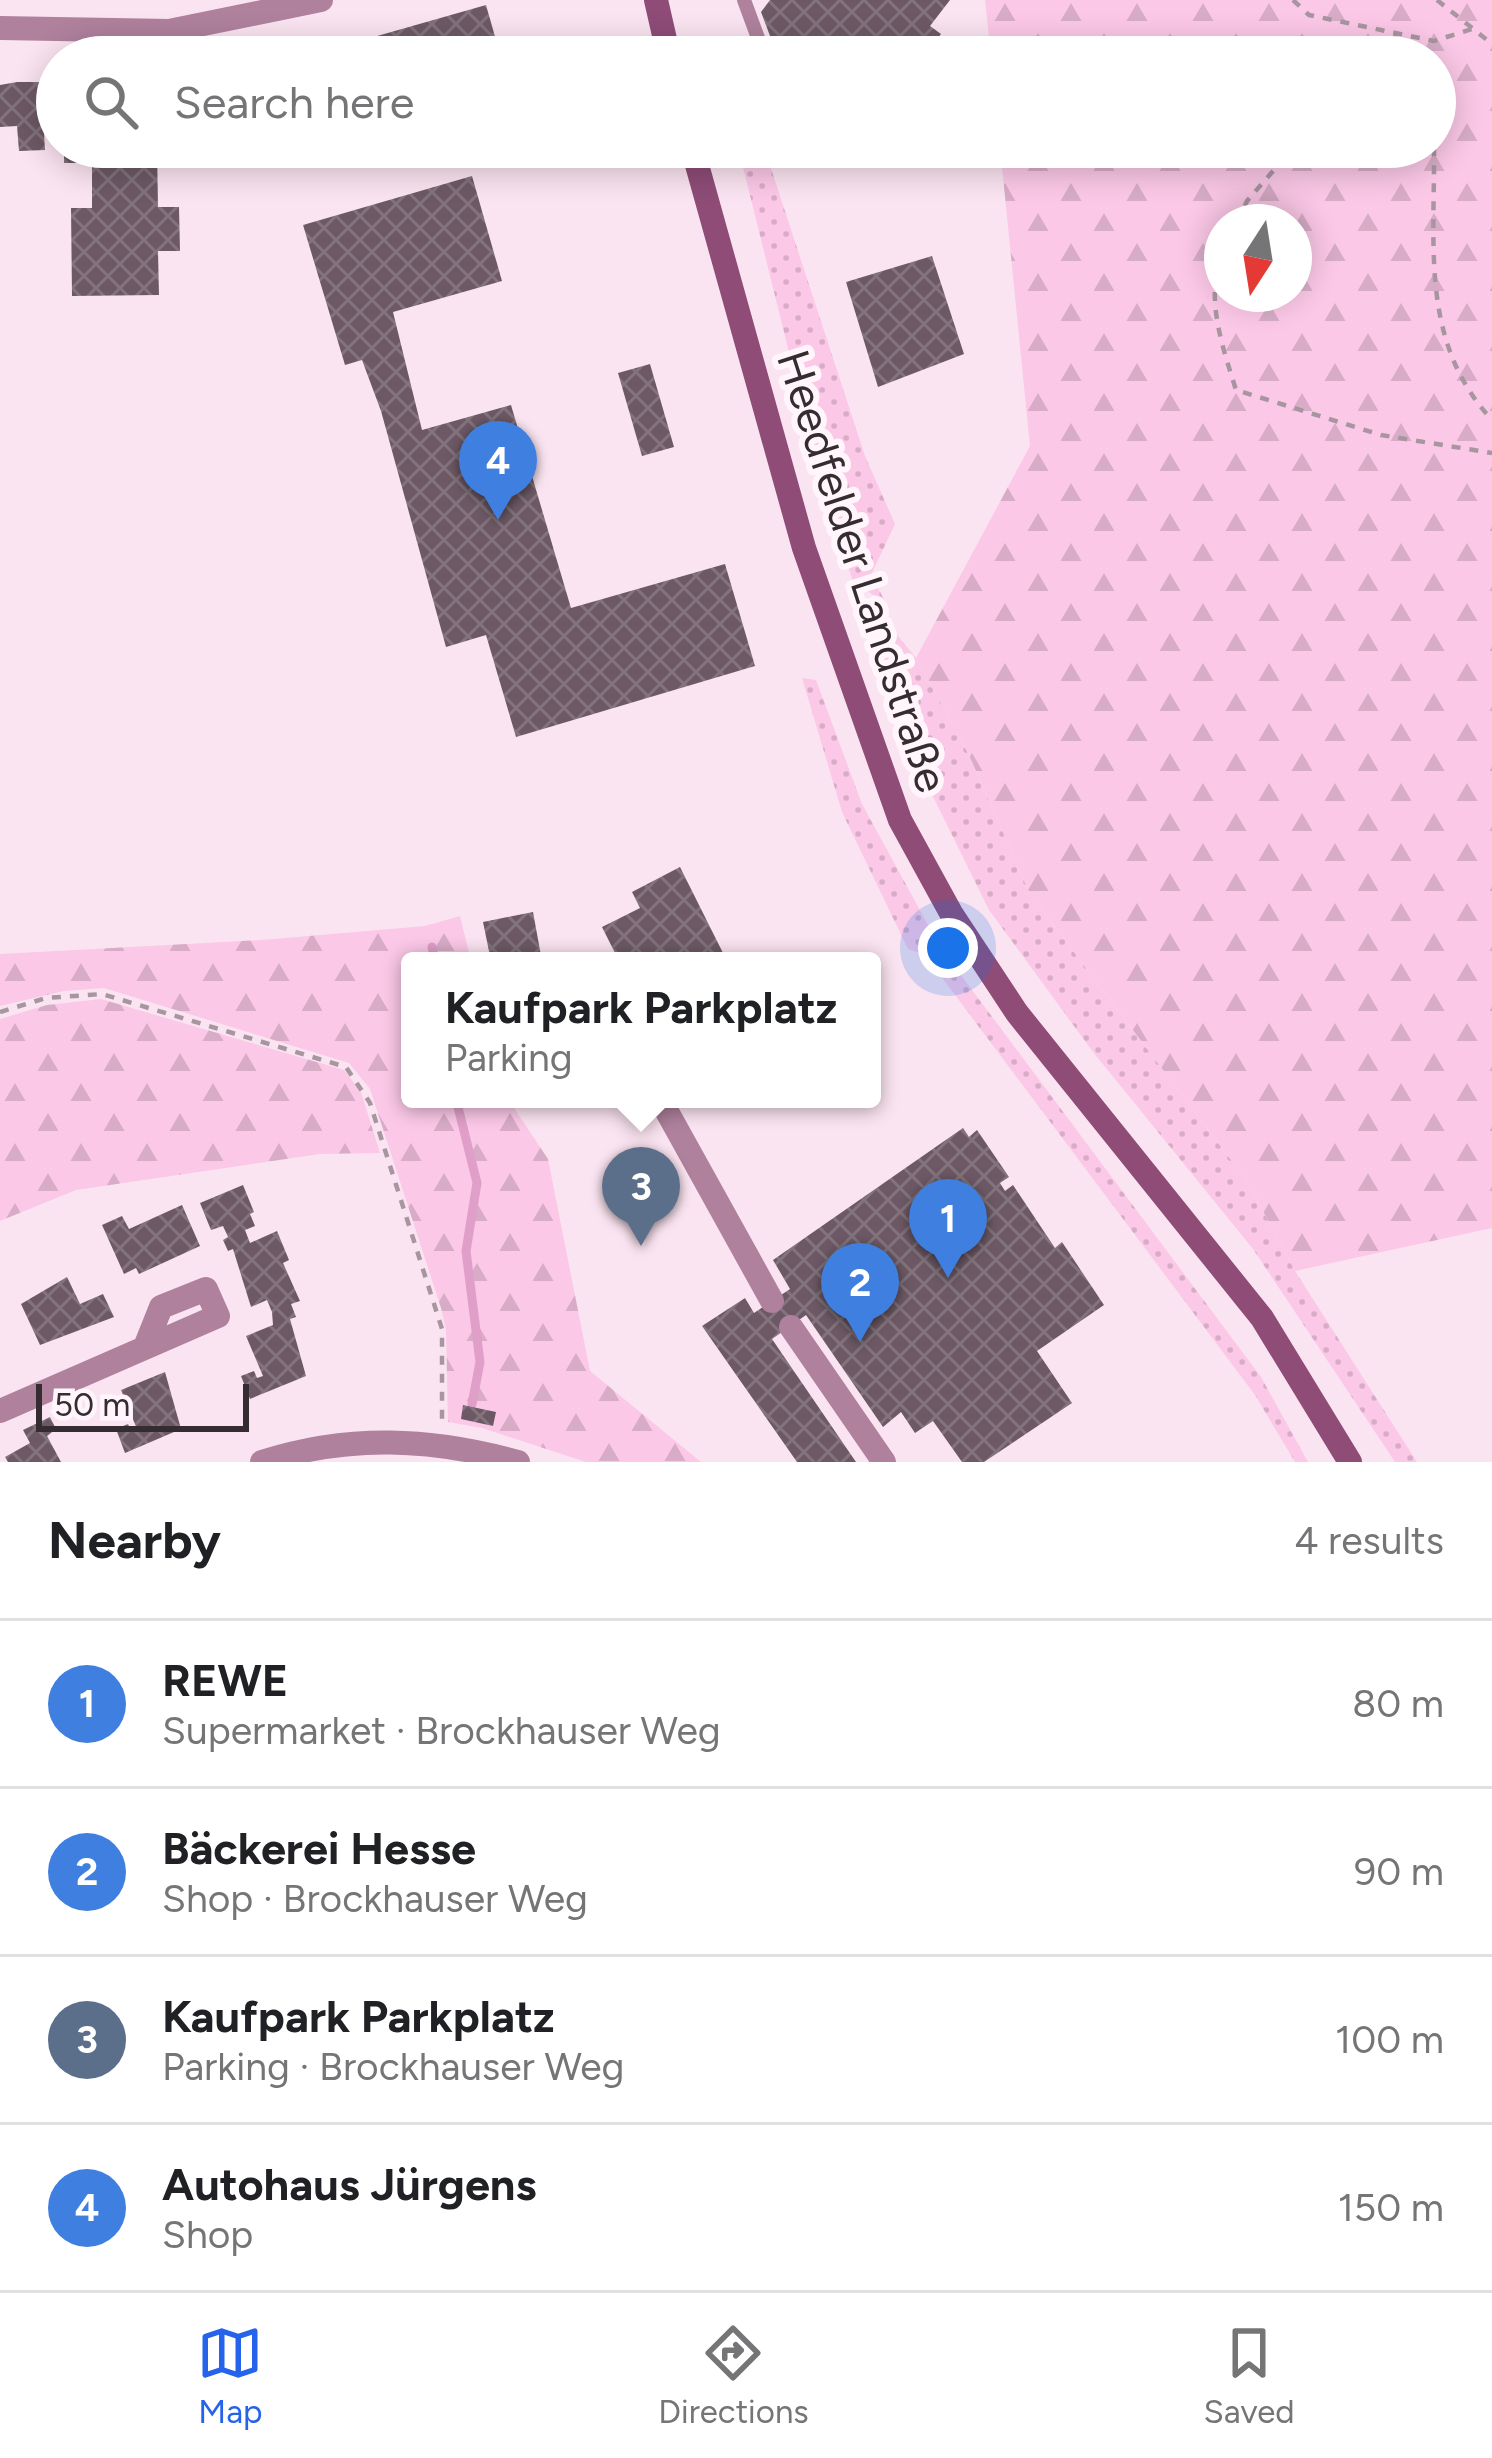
<!DOCTYPE html>
<html lang="en">
<head>
<meta charset="utf-8">
<style>
	:root { --surface:#fff; --page:#f6f6f6; --text:#202124; --muted:#757577; --line:#e0e0e0; --accent:#2563eb }
	body { margin:0; font-family:Figtree,sans-serif; background:var(--page); color:var(--text) }
	.compass { position:absolute; left:1204px; top:204px; width:108px; height:108px; border-radius:50%; background:var(--surface); box-shadow:0 6px 30px #0003; rotate:192deg }
	.scale { position:absolute; left:36px; bottom:30px; width:213px; box-sizing:border-box; padding-left:12px; border:6px solid #342c31; border-top:0; font-size:33px; line-height:42px; white-space:nowrap; color:#342c31; -webkit-text-stroke:9px #fff5fb; paint-order:stroke }
	.you { position:absolute; left:948px; top:948px; width:42px; height:42px; margin:-30px; border:9px solid #fff; border-radius:50%; background:#1a73e8; box-shadow:0 0 0 18px #1a73e833 }
	.badge { display:grid; place-items:center; width:78px; height:78px; border-radius:50%; background:var(--accent); color:#fff; font-size:39px; font-weight:700 }
	.pin { position:absolute; translate:-50% -99px; filter:drop-shadow(0 3px 6px #0008) }
	.pin::after { content:''; position:absolute; top:63px; width:42px; height:36px; background:inherit; clip-path:polygon(0 0,100% 0,50% 100%) }
	.popup { position:absolute; left:401px; top:952px; width:480px; height:156px; box-sizing:border-box; display:grid; place-content:center; border-radius:12px; background:var(--surface); filter:drop-shadow(0 3px 9px #0005); font-size:39px; white-space:nowrap; color:var(--muted) }
	.popup b { font-size:45px; color:var(--text) }
	.popup::after { content:''; position:absolute; left:50%; top:100%; margin-left:-24px; border:24px solid transparent; border-top-color:var(--surface) }
	.list { margin:0; padding:0; list-style:none }
	h2 { display:flex; justify-content:space-between; align-items:center; height:156px; margin:0; padding:0 48px; font-size:51px }
	h2 small { font-size:39px; font-weight:400; color:var(--muted) }
	.list li { display:grid; grid-template-columns:78px 1fr auto; gap:36px; align-items:center; box-sizing:border-box; height:168px; padding:0 48px; border-top:3px solid var(--line) }
	.list b { display:block; font-size:45px; white-space:nowrap }
	.list p { margin:0; font-size:39px; white-space:nowrap; color:var(--muted) }
	.list em { font-size:39px; font-style:normal; color:var(--muted) }
	.icon { flex:none; width:66px; height:66px; fill:none; stroke:currentColor; stroke-width:2; stroke-linecap:round; stroke-linejoin:round }
	.map { position:relative; flex:none; width:1492px; height:1462px; overflow:hidden }
	.search { position:absolute; background:var(--surface); box-shadow:0 6px 30px #0003; left:36px; right:36px; top:36px; height:132px; display:flex; align-items:center; gap:30px; box-sizing:border-box; padding:0 42px; border-radius:66px; color:var(--muted); font-size:45px }
	.sheet { height:828px; background:var(--surface) }
	nav { display:flex; justify-content:space-around; align-items:center; box-sizing:border-box; height:168px; border-top:3px solid var(--line); background:var(--surface); font-size:33px; color:var(--muted) }
	nav a { display:grid; justify-items:center; gap:6px }
	nav .on { color:var(--accent) }
	.map>svg:first-child { display:block }
	.grass { fill:url(#grass-dots) }
	.forest { fill:url(#forest-firs); fill-rule:evenodd }
	.lines { fill:none; stroke-linecap:round; stroke-linejoin:round }
	.stream { stroke:#e09fc8; stroke-width:9 }
	.building { fill:url(#building-cross-hatch) }
	.path { stroke:#a796a0; stroke-width:4.5; stroke-dasharray:9 9; stroke-linecap:butt }
	.lane { stroke:#af819d; stroke-width:14 }
	.street { stroke:#af819d; stroke-width:24 }
	.secondary { stroke:#8e4c77; stroke-width:24 }
	.labels { text-anchor:middle; dominant-baseline:central; stroke-width:12; stroke-linejoin:round; paint-order:stroke }
	.street-label { font-size:45px; fill:#342c31; stroke:#fff5fb }
</style>
</head>
<body>
<div class="map">
<svg width="1492" height="1462" viewBox="0 0 1492 1462">
	<defs>
		<pattern id="grass-dots" width="8" height="8" patternUnits="userSpaceOnUse" patternTransform="scale(3)"><rect width="8" height="8" fill="#fbc8e7"/><path d="M2 2h.1M6 6h.1" fill="none" stroke="#d8acc7" stroke-width="1.8" stroke-linecap="round"/></pattern>
		<pattern id="forest-firs" width="22" height="20" patternUnits="userSpaceOnUse" patternTransform="scale(3)"><rect width="22" height="20" fill="#fbc8e7"/><path d="M5 1l3.5 6h-7zM16 11l3.5 6h-7z" fill="#d8acc7"/></pattern>
		<pattern id="building-cross-hatch" width="8" height="8" patternUnits="userSpaceOnUse" patternTransform="scale(3)"><rect width="8" height="8" fill="#6d5965"/><path d="M0 0l8 8M0 8l8-8" fill="none" stroke="#82737c"/></pattern>
	</defs>
	<rect width="100%" height="100%" fill="#fbe4f1"/>
	<path class="grass" d="M738,147H764L865,456L895,524L871,575L886,603L853,582L817,465Z
		M859,603L888,624L916,658L969,755L1030,894L1247,1181L1295,1271L1417,1462H1395L1253,1249L1093,1052L989,910L919,768Z
		M802,678L816,680L862,804L940,947L1261,1377L1308,1462H1295L1255,1395L925,955L908,949L842,812Z"/>
	<path class="forest" d="M985,0H1492V1228L1295,1271L1247,1181L1030,894L969,755L916,658L1030,446L1000,147H1435V57H991ZM1222,222H1294V294H1222Z
		M460,916L471,961H410V1099H508L548,1159L590,1371L701,1462H586L482,1428L448,1422L446,1330L441,1308L370,1089L349,1063L104,988L64,991L0,1006V954L262,940L425,926Z
		M101,999L344,1070L361,1092L380,1153L320,1154L76,1190L0,1221V1019L47,1005Z"/>
	<g class="lines">
		<path class="stream" d="M432,947L435,961
			M456,1099L477,1183L466,1251L480,1362L472,1404"/>
	</g>
	<path class="building" d="M770,0H950L930,26L941,34L923,57H778L761,12Z
		M486,5L498,47L508,44L512,57H323L321,52Z
		M17,82H57V132L44,133L45,150L19,151L17,126L0,127V85Z
		M64,147H157L158,207H179L180,251H158L159,295L72,296L71,208H92V163H64Z
		M472,176L502,281L393,312L422,430L511,405L571,608L725,564L755,666L516,737L486,635L446,647L381,411L362,360L345,365L303,225Z
		M932,256L964,354L878,387L846,282Z
		M650,364L674,447L642,456L618,373Z
		M680,867L727,961H619L602,927L640,908L632,892Z
		M533,912L542,961H491L483,922Z
		M963,1128L969,1137L977,1130L1009,1177L1000,1183L1005,1191L1013,1185L1055,1248L1062,1242L1104,1305L1037,1351L1072,1403L984,1462H962L933,1421L915,1433L901,1412L883,1427L806,1315L772,1339L856,1462H797L702,1326L745,1298L754,1313L790,1289L773,1260Z
		M243,1185L254,1212L250,1214L255,1226L245,1230L250,1243L277,1231L289,1260L283,1263L300,1301L291,1304L296,1317L290,1319L306,1376L250,1399L241,1376L254,1371L257,1378L263,1376L246,1336L273,1325L272,1312L267,1300L251,1307L233,1249L228,1251L223,1240L228,1237L223,1226L211,1230L200,1203Z
		M182,1205L200,1246L139,1274L136,1268L124,1274L102,1225L122,1216L129,1229Z
		M67,1277L80,1304L103,1294L114,1317L40,1345L21,1304Z
		M165,1372L181,1429L125,1453L116,1429L128,1424L132,1432L137,1429L121,1390Z
		M463,1405L496,1412L493,1426L461,1419Z
		M50,1417L56,1429L47,1436L61,1462H8L5,1457L30,1443L23,1430Z"/>
	<g class="lines">
		<path class="path" d="M1293,0L1309,15L1434,41L1472,29
			M1437,0L1492,44
			M1395,34L1400,57
			M1434,147C1435,247 1420,342 1492,420
			M1237,222L1247,201L1294,147
			M1222,257C1204,297 1224,351 1236,390L1381,435L1492,453
			M0,1012L46,998L102,994L346,1067L370,1103L442,1329V1420"/>
		<path class="lane" d="M744,0L765,57"/>
		<path class="street" d="M0,28L169,31L321,0
			M660,1099L772,1301
			M791,1327L884,1462
			M0,1411L218,1316L206,1289L161,1307L145,1347
			M262,1462C349,1434 431,1438 518,1462"/>
		<path class="secondary" d="M656,0L669,57
			M692,147L804,548L900,820L951,913L1017,1013L1262,1318L1350,1462"/>
	</g>
	<g class="labels">
		<g class="street-label">
			<text transform="translate(863 571) rotate(72)">Heedfelder Landstraße</text>
		</g>
	</g>
</svg>
<svg class="compass" viewBox="-18 -18 36 36"><path d="M0-13l5 13h-10z" fill="#e53935"/><path d="M0 13l5-13h-10z" fill="#757577"/></svg>
<div class="scale">50 m</div>
<div class="you"></div>
<div class="pin badge" style="left:948px;top:1278px;background:#3f7fe0">1</div>
<div class="pin badge" style="left:860px;top:1342px;background:#3f7fe0">2</div>
<div class="pin badge" style="left:641px;top:1246px;background:#5c6f8a">3</div>
<div class="popup"><b>Kaufpark Parkplatz</b>Parking</div>
<div class="pin badge" style="left:498px;top:520px;background:#3f7fe0">4</div>
<div class="search"><svg class="icon" aria-label="search" viewBox="0 0 24 24"><circle cx="10" cy="10" r="6"/><path d="M15 15l6 6"/></svg>Search here</div>
</div>
<section class="sheet">
<h2>Nearby<small>4 results</small></h2>
<ul class="list">
<li><span class="badge" style="background:#3f7fe0">1</span><div><b>REWE</b><p>Supermarket · Brockhauser Weg</p></div><em>80 m</em></li>
<li><span class="badge" style="background:#3f7fe0">2</span><div><b>Bäckerei Hesse</b><p>Shop · Brockhauser Weg</p></div><em>90 m</em></li>
<li><span class="badge" style="background:#5c6f8a">3</span><div><b>Kaufpark Parkplatz</b><p>Parking · Brockhauser Weg</p></div><em>100 m</em></li>
<li><span class="badge" style="background:#3f7fe0">4</span><div><b>Autohaus Jürgens</b><p>Shop</p></div><em>150 m</em></li>
</ul>
</section>
<nav>
<a class="on"><svg class="icon" aria-label="map" viewBox="0 0 24 24"><path d="M3 6l6-2 6 2 6-2v14l-6 2-6-2-6 2zM9 4v14M15 6v14"/></svg>Map</a>
<a><svg class="icon" aria-label="directions" viewBox="0 0 24 24"><path d="M12 3l9 9-9 9-9-9zM9 14v-3h6M13 9l2 2-2 2"/></svg>Directions</a>
<a><svg class="icon" aria-label="saved" viewBox="0 0 24 24"><path d="M7 4h10v16l-5-4-5 4z"/></svg>Saved</a>
</nav>
</body>
</html>
